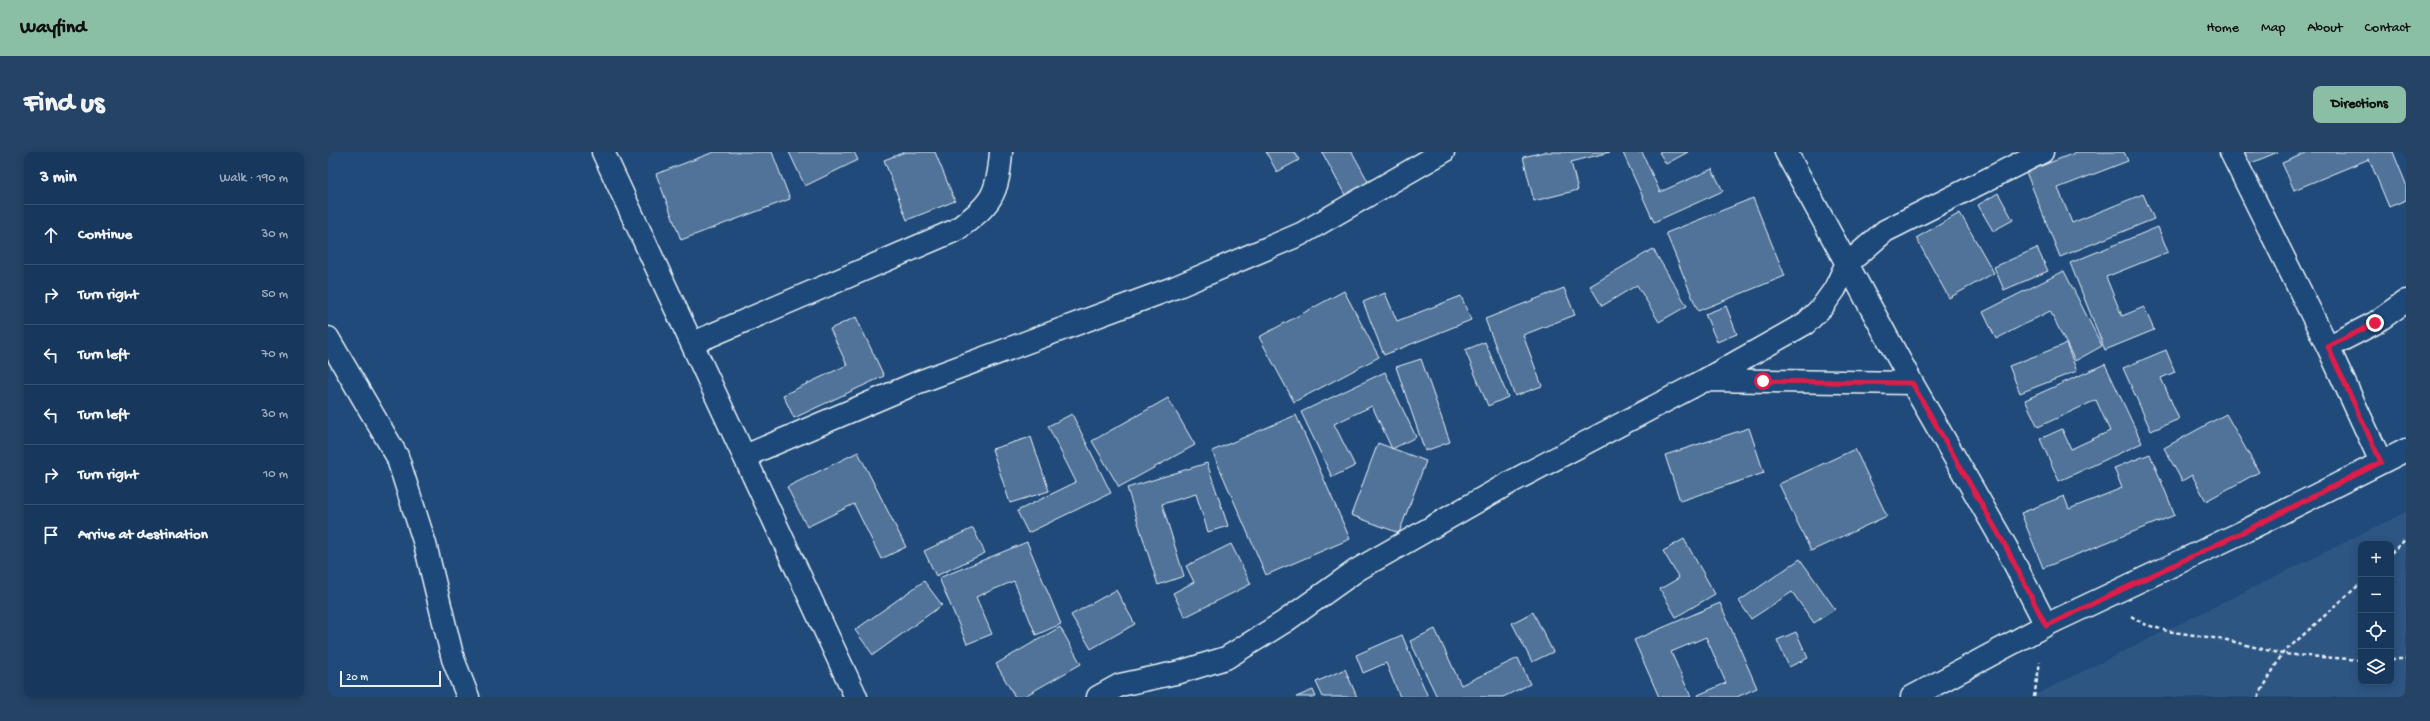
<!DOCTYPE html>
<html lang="en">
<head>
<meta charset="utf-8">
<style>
	:root { --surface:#17385c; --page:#244365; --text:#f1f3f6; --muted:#9eacbb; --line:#365272; --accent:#8abfa5 }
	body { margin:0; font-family:"Gochi Hand",sans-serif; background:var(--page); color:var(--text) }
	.controls { position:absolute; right:12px; bottom:12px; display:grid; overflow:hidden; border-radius:8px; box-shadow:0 2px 10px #0003 }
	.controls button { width:36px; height:36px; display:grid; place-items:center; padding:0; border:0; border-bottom:1px solid var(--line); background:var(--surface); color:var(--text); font:20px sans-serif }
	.scale { position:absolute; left:12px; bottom:10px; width:101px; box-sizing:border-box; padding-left:4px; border:2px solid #e8f1f8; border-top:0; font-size:11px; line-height:14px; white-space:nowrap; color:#e8f1f8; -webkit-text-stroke:3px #1f4a7a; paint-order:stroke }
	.stop { position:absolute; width:12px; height:12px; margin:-9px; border:3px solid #e11d48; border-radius:50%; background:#fff }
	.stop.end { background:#e11d48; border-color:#fff; box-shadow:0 1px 4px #0008 }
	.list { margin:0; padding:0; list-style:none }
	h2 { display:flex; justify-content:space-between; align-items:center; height:52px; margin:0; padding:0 16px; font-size:17px }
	h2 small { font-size:13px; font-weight:400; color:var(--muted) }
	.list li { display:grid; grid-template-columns:26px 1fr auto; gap:12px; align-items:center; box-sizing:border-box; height:60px; padding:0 16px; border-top:1px solid var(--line) }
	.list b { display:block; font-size:15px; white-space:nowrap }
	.list em { font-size:13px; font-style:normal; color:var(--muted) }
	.icon { flex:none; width:22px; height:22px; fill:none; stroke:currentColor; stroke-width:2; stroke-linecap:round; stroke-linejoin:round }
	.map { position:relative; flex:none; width:2078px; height:545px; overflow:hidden; border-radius:8px }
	header { display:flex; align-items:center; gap:24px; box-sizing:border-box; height:56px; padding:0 20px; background:var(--accent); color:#111 }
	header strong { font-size:19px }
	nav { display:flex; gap:22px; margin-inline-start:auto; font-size:14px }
	.intro { display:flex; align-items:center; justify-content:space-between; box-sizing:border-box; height:96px; padding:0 24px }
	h1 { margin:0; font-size:28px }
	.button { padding:10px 18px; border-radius:8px; background:var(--accent); color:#111; font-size:14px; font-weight:700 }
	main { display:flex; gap:24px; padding:0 24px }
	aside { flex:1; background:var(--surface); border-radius:8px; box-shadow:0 2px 10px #0003 }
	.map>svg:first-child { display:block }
	.built { fill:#2e5683; fill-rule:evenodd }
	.building { fill:#517399; stroke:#e8f1f8 }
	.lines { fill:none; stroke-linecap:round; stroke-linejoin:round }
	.minor-casing { stroke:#e8f1f8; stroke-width:25 }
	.path { stroke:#e8f1f8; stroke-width:2.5; stroke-dasharray:4 3; stroke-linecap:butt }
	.minor { stroke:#1f4a7a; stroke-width:22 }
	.route { stroke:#e11d48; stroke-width:5 }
</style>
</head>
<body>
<header>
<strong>Wayfind</strong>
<nav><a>Home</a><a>Map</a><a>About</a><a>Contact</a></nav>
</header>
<div class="intro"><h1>Find us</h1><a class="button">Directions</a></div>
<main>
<aside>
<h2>3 min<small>Walk · 190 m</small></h2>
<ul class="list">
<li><svg class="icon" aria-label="ahead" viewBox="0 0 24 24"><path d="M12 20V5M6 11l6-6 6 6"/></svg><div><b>Continue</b></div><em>30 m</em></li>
<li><svg class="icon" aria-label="right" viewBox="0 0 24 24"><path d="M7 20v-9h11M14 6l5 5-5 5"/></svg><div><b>Turn right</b></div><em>50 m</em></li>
<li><svg class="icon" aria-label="left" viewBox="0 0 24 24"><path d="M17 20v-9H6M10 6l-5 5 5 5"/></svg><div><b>Turn left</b></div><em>70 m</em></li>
<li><svg class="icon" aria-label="left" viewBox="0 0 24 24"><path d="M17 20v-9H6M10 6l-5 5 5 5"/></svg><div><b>Turn left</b></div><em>30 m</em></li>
<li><svg class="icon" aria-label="right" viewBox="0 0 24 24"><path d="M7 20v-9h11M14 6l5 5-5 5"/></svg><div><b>Turn right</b></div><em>10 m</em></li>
<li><svg class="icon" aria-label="arrive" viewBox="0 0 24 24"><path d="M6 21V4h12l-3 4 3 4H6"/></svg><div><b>Arrive at destination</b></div></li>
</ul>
</aside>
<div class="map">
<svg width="2078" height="545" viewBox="0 0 2078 545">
	<rect width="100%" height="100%" fill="#1f4a7a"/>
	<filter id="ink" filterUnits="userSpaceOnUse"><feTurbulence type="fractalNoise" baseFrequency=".025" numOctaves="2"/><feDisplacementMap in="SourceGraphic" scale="8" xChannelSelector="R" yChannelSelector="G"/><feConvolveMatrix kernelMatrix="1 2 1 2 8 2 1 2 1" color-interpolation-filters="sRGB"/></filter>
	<g filter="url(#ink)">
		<path class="built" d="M2078,360V545H1703ZM2033,392H2063V530H2033Z"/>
		<path class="building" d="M386,0H444L462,47L353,88L328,22Z
			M461,0H526L530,8L477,34Z
			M577,0H607L627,49L579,68L556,8Z
			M938,0H967L971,8L949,20Z
			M994,0H1024L1041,31L1017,43Z
			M1216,0H1282L1243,10L1250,38L1206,49L1195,5Z
			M1314,0L1332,40L1384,17L1395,39L1326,70L1295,1Z
			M1331,0H1360L1338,12Z
			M1749,0H1796L1800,9L1730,36L1744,71L1815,42L1826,67L1732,105L1698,20Z
			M1910,0H1950L1916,14Z
			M1980,0H2065L2078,32V48L2061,55L2041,7L1966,38L1954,11Z
			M1670,41L1685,68L1665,79L1650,53Z
			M1425,46L1457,124L1370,159L1338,81Z
			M1632,61L1666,121L1621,146L1588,86Z
			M1830,75L1840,100L1778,125L1794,164L1816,155L1826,178L1777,198L1742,111Z
			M1709,96L1720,119L1676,138L1666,115Z
			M1325,97L1359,154L1331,170L1309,133L1274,154L1262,134Z
			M1736,119L1774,194L1747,209L1722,159L1668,187L1655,160Z
			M1236,136L1247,163L1195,183L1214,234L1187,244L1157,167Z
			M1016,139L1051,205L966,250L931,185Z
			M1057,141L1069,169L1133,144L1143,168L1056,203L1035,150Z
			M1398,154L1409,182L1389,190L1377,162Z
			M528,165L556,224L466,266L455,243L519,213L502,177Z
			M1157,190L1180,245L1160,254L1137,198Z
			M1738,192L1749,219L1692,241L1681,214Z
			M1838,198L1847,220L1833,226L1851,267L1823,279L1795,216Z
			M1093,207L1122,290L1097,299L1068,215Z
			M1777,212L1814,291L1731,329L1712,287L1734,277L1743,297L1782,279L1768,248L1710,275L1697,248Z
			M1057,220L1088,285L1064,297L1044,254L1006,272L1027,314L1004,325L973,260Z
			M840,246L867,293L791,335L764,289Z
			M744,262L783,341L700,381L689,359L748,330L720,274Z
			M1898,262L1931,320L1878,349L1864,323L1854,329L1836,296Z
			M968,263L1022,387L938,423L884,299Z
			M1421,276L1436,321L1352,349L1337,303Z
			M703,285L721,339L682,351L664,297Z
			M1050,291L1098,309L1071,381L1023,363Z
			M1527,297L1559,364L1483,399L1451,332Z
			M530,300L578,395L553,407L526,352L479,375L459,335Z
			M1822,302L1847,363L1715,416L1693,361L1736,344L1741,357L1794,336L1786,316Z
			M879,311L900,374L880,380L868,342L834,352L856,424L830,433L799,336Z
			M645,376L657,401L608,424L596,399Z
			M1356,387L1387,442L1348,465L1332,437L1351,426L1335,399Z
			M699,390L733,472L708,483L686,429L648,445L664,482L639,492L611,426Z
			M903,392L923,432L857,465L845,441L866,430L858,414Z
			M1472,407L1507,457L1486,471L1464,440L1423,467L1411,449Z
			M596,429L614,453L545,503L527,478Z
			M788,438L807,472L763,497L743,463Z
			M1392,451L1429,536L1409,545H1371L1370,543L1398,531L1378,485L1343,500L1363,545H1331L1306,488Z
			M1205,460L1225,500L1204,510L1184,471Z
			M732,475L753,512L695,545H687L668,512Z
			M1107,477L1133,533L1190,506L1202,532L1175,545H1109L1082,489Z
			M1468,480L1480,506L1461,515L1449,488Z
			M1074,483L1100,545H1072L1058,511L1035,521L1028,503Z
			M1017,517L1029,545H995L988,530Z
			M985,538L988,545H968Z"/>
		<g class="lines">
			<defs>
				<path id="minor" d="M275,0L528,545
					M1458,0L1584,231L1678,395L1718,473
					M1903,0L2000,195L2053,310
					M0,186L69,304L97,392L125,507L140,545
					M365,191L628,78C663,52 670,44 673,0
					M2000,195L2047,171L2078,149
					M1379,228L1584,231
					M417,304L591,230L848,135L973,82L1115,0
					M770,545L792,533L852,520L898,506L956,470L1029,418L1183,330L1377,228L1478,171L1494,155L1507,137L1518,113L1557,79L1714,0
					M1584,545L1718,473L1919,378L2078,298"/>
			</defs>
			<use href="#minor" class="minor-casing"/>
			<path class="path" d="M2063,401L2078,387
				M1803,464L1816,472L1839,479L1899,488L1954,502L2033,508
				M2063,507H2078
				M1706,545L1712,510
				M1930,545L1954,502L2033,431"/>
			<use href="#minor" class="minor"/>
		</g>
	</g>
	<g class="lines" filter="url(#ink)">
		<path class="route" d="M1435,229L1584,231L1678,395L1718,474L1919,378L2053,310L2000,195L2047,171"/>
	</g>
</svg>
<div class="controls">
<button>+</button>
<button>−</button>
<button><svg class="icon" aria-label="locate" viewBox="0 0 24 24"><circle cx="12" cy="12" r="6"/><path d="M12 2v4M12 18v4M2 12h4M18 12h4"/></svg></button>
<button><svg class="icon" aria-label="layers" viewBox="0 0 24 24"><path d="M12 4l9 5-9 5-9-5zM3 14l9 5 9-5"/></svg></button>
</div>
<div class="scale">20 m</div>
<div class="stop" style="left:1435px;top:229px"></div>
<div class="stop end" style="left:2047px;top:171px"></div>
</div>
</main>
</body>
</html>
